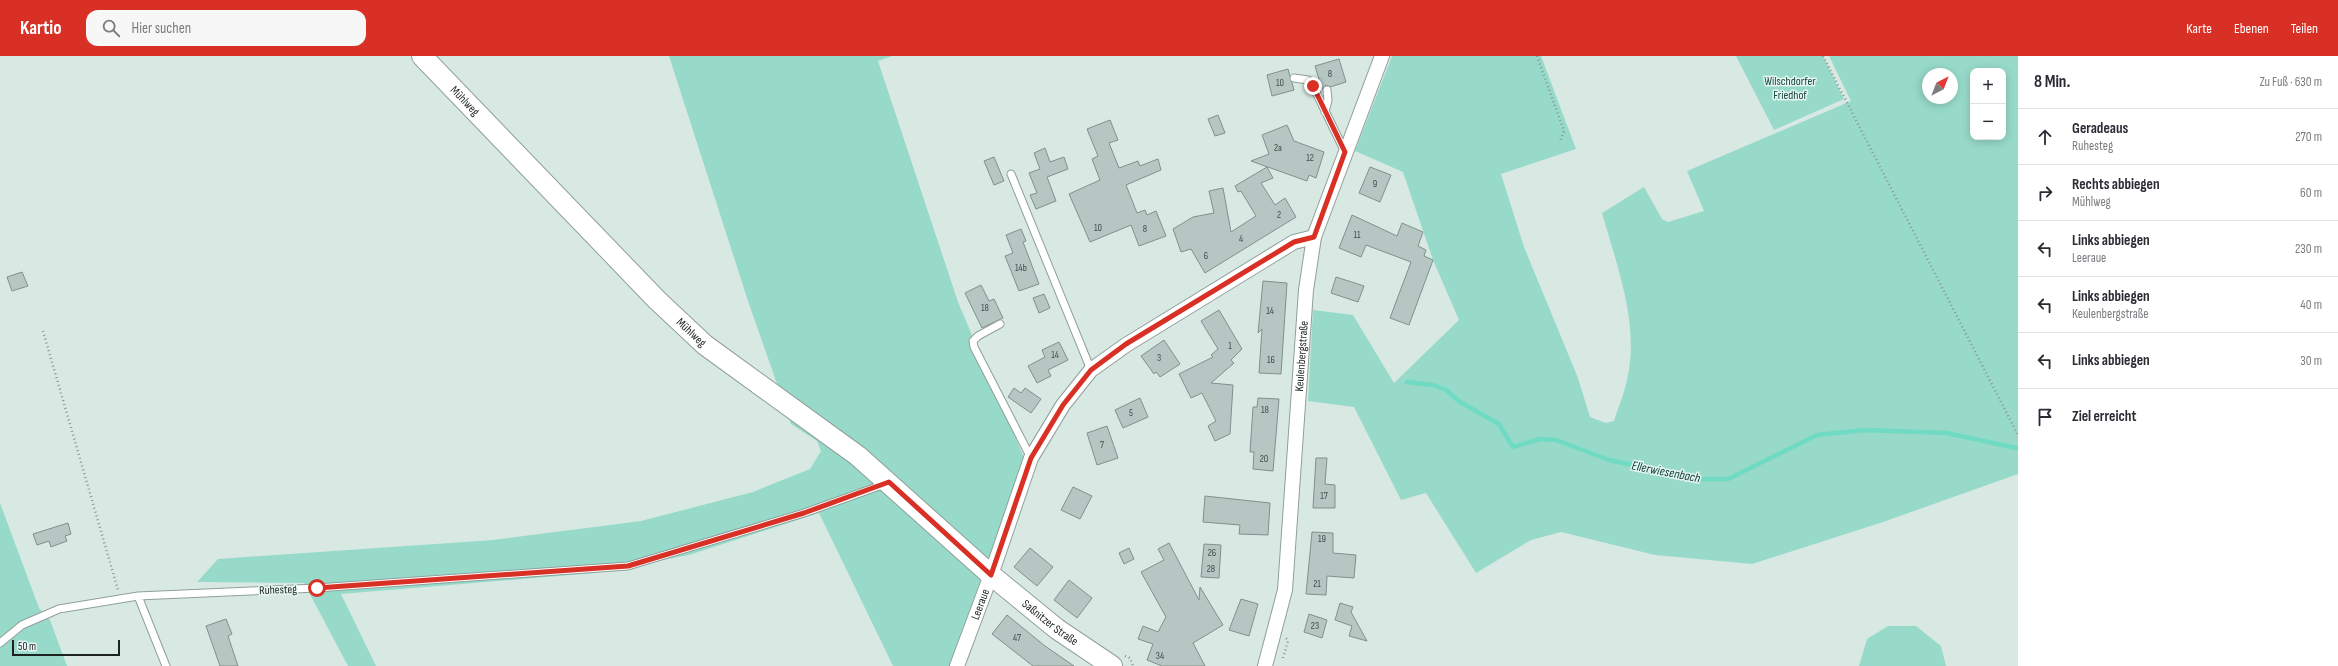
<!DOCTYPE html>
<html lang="de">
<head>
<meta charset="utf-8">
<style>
	:root { --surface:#fff; --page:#f7f7f7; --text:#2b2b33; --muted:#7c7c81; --line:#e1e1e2; --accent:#d93025 }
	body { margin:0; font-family:"Sofia Sans Condensed",sans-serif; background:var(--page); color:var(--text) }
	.controls { position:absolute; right:12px; top:12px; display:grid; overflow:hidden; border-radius:8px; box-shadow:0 2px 10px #0003 }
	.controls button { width:36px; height:36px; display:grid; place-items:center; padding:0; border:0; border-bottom:1px solid var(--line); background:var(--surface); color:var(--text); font:20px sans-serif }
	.compass { position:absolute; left:1922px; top:12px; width:36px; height:36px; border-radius:50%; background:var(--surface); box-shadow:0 2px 10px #0003; rotate:42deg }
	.scale { position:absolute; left:12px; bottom:10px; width:108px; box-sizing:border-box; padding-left:4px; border:2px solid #1d2321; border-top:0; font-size:11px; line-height:14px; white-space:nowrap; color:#1d2321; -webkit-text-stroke:3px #e5f6f1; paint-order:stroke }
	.stop { position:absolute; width:12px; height:12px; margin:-9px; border:3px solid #d93025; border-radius:50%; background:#fff }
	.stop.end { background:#d93025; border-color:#fff; box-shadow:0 1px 4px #0008 }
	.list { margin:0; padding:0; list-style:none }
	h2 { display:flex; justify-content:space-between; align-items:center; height:52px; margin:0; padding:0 16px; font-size:17px }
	h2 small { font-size:13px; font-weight:400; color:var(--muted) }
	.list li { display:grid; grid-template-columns:26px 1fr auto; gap:12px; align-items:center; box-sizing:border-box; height:56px; padding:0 16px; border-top:1px solid var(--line) }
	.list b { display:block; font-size:15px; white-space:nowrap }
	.list p { margin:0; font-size:13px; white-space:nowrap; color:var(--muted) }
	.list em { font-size:13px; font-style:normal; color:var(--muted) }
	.icon { flex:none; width:22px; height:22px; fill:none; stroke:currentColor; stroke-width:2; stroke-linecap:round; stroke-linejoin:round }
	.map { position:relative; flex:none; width:2018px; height:610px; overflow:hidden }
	header { display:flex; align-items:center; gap:24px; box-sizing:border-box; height:56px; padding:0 20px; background:var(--accent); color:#fff }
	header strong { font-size:19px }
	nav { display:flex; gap:22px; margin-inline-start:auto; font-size:14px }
	.search { width:280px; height:36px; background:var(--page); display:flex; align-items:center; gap:10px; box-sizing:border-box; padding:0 14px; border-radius:12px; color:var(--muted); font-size:15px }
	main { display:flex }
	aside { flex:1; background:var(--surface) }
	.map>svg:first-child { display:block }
	.green { fill:#97dac9; fill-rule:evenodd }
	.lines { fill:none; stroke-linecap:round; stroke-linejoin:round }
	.stream { stroke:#70dac2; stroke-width:4.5 }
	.building { fill:#b6c6c2; stroke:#80908b }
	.lane-casing { stroke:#909f9b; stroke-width:9 }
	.street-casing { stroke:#909f9b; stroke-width:16 }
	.secondary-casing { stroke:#909f9b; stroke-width:22 }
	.path { stroke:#8a9693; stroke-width:2.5; stroke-dasharray:1 3; stroke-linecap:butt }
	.lane { stroke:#fff; stroke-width:7 }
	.street { stroke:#fff; stroke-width:14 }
	.secondary { stroke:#fff; stroke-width:20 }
	.route { stroke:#d93025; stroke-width:5 }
	.labels { text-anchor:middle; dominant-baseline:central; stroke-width:3; stroke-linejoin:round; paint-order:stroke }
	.number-label { font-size:10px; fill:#434c49 }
	.park-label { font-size:12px; fill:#15453b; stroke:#e5f6f1 }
	.street-label { font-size:12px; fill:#1d2321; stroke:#e5f6f1 }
	.water-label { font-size:13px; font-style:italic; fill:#104137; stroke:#e5f6f1 }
</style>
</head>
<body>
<header>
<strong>Kartio</strong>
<div class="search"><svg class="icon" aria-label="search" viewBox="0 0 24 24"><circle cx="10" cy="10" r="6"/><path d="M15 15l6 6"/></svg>Hier suchen</div>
<nav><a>Karte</a><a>Ebenen</a><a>Teilen</a></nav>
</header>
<main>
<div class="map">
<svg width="2018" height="610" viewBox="0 0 2018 610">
	<rect width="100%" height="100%" fill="#d8e9e4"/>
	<path class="green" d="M669,0H892L878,5L958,246L1025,404L949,610H893L819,457L689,499L594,517L341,538L376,610H348L304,527L197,526L218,503L493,484L641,465L753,436L810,413L821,395L817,385L791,368L748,245Z
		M1392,0H1541L1576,93L1501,118L1524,191L1578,322L1590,361L1606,367L1614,365C1618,352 1624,338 1627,324C1640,269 1617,210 1602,157L1644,131L1662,163L1668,166L1704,155L1687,115L1851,45L1829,0H2018V418L1883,466L1752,508L1655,499L1561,476L1531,484L1476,517L1426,437L1401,444L1354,351L1308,345L1313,254L1353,259L1394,327L1459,264L1433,204L1403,116L1355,95ZM1973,15H2003V81H1973ZM1928,18H1952V42H1928Z
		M1736,0H1823L1844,43L1774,74Z
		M0,447L39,552L50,564L67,610H0Z
		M1888,570H1916L1941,590L1946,610H1859L1867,583Z"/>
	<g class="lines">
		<path class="stream" d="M1407,326L1433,329L1446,334L1460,346L1499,368L1513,391L1540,383L1556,384L1609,404L1699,423H1728L1817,379L1866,374L1947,377L2016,392"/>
	</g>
	<path class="building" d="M1339,3L1346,26L1330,31L1326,29L1322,33L1315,10Z
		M1288,13L1294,34L1272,40L1267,19Z
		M1218,59L1225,77L1215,80L1208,63Z
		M1110,64L1118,84L1109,87L1119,112L1138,105L1140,110L1158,103L1161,114L1126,129L1137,157L1145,154L1147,159L1156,155L1166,180L1139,190L1131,169L1090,186L1069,138L1100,124L1092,103L1098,100L1087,73Z
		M1287,69L1294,85L1324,96L1316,122L1309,119L1307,125L1251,105L1269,98L1262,79Z
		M1045,92L1050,106L1064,101L1068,113L1047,121L1056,145L1036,153L1030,139L1037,137L1029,117L1040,113L1034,97Z
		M994,101L1004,125L994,129L984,105Z
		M1267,111L1273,122L1261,127L1275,149L1285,142L1296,161L1205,217L1191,193L1181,196L1173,173L1193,161L1214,157L1209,135L1223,132L1231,176L1256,160L1241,135L1238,136L1235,130Z
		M1370,111L1391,119L1380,146L1359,137Z
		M1352,159L1397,180L1402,167L1423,176L1418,190L1426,194L1424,200L1433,204L1409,269L1390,262L1411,206L1366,189L1361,201L1339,192Z
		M1021,173L1026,185L1023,186L1039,228L1019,235L1005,200L1013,197L1006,179Z
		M22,216L28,230L12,235L7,221Z
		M1336,221L1364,230L1358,246L1331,237Z
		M1263,225L1287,227L1281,318L1259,317L1262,273L1258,277Z
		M981,229L989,245L994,243L1003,262L982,272L965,237Z
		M1044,238L1050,252L1039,257L1033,242Z
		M1219,254L1242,293L1231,304L1234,307L1211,327L1233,329L1230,378L1215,385L1208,370L1216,365L1202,337L1191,342L1179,318L1213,301L1211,299L1218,293L1201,265Z
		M1164,284L1180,308L1160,321L1156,316L1154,318L1141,300Z
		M1059,286L1068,304L1048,314L1051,320L1037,327L1028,310L1045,301L1042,294Z
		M1014,332L1021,337L1025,332L1041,343L1031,357L1008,341Z
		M1140,342L1148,361L1123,372L1115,354Z
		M1258,342L1279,343L1273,415L1253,413L1254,396H1250L1253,351H1257Z
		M1107,370L1118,402L1097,409L1087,377Z
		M1316,402H1327L1325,428L1335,429V452H1313Z
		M1073,431L1092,440L1080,463L1061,454Z
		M1205,440L1270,447L1268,479L1239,478L1240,469L1203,466Z
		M68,467L71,478L65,480L67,485L51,491L49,485L37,489L33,478Z
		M1312,476L1333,477V497L1356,499L1354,522L1327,520L1326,539L1306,538Z
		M1169,487L1199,544L1200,531L1223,569L1193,587L1205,610H1162L1147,604L1153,588L1138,583L1143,570L1158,576L1166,561L1141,516L1164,504L1158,493Z
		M1204,488L1221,489L1219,522L1201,521Z
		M1030,492L1053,511L1037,530L1014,511Z
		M1129,492L1134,503L1124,508L1119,497Z
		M1069,524L1092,542L1077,562L1054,544Z
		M1241,543L1258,548L1249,580L1229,574Z
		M1340,547L1353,551L1351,556L1367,585L1349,580L1352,570L1335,564Z
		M1309,558L1327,564L1322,582L1304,576Z
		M1007,559L1045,590L1074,610H1033L992,578Z
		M226,563L232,578L228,580L238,610H220L206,570Z"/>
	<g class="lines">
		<defs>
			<path id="lane" d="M1294,22L1308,24L1313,30L1345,96
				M1325,56L1328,44L1327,34
				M1011,118L1091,314
				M1000,268L978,280L973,285L974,291L1031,402
				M138,540L166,610
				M0,587L22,569L59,553L138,540L317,532L628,510L804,457L885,428"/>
			<g id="street">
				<path id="s1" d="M957,610L991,519L1031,402L1063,349L1091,314L1126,289L1294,186L1314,181"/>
				<path id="s2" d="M1265,610L1285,534L1306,234L1314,181L1382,0"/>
			</g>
			<g id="secondary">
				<path id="s3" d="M422,0L657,244L705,289L858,400L991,519L1057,573L1112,610"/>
			</g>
		</defs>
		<use href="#lane" class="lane-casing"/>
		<use href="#street" class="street-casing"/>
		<use href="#secondary" class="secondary-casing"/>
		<path class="path" d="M1537,0L1564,75L1560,85
			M1823,0L2018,379
			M43,275L118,534
			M1125,600L1130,602L1133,610
			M1283,602L1288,585L1286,582"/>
		<use href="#lane" class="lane"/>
		<use href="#street" class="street"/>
		<use href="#secondary" class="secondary"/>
	</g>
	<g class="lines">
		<path class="route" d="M317,532L628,510L804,457L889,426L991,519L1031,402L1063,349L1091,314L1126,288L1294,186L1314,181L1345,96L1313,30"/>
	</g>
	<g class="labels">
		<g class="number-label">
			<text x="1330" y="18">8</text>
			<text x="1280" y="27">10</text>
			<text x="1278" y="92">2a</text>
			<text x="1310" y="102">12</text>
			<text x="1375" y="128">9</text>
			<text x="1279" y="159">2</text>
			<text x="1098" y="172">10</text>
			<text x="1145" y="173">8</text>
			<text x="1357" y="179">11</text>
			<text x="1241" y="183">4</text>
			<text x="1206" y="200">6</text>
			<text x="1021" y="212">14b</text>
			<text x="985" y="252">18</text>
			<text x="1270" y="255">14</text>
			<text x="1230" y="290">1</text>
			<text x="1055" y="299">14</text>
			<text x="1159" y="302">3</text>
			<text x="1271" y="304">16</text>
			<text x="1265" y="354">18</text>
			<text x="1131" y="357">5</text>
			<text x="1102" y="389">7</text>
			<text x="1264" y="403">20</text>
			<text x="1324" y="440">17</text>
			<text x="1322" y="483">19</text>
			<text x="1212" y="497">26</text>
			<text x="1211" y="513">28</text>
			<text x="1317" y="528">21</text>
			<text x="1315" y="570">23</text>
			<text x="1017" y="582">47</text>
			<text x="1160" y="600">34</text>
		</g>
		<g class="park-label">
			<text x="1790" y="25">Wilschdorfer<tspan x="1790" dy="14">Friedhof</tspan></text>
		</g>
		<g class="street-label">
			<text stroke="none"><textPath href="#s3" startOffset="62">Mühlweg</textPath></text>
			<text stroke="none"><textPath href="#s3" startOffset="386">Mühlweg</textPath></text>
			<text stroke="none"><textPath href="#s2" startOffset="313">Keulenbergstraße</textPath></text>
			<text transform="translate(278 534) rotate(-2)">Ruhesteg</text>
			<text stroke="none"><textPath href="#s1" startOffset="66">Leeraue</textPath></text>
			<text stroke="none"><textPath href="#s3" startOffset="848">Saßnitzer Straße</textPath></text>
		</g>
		<g class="water-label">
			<text transform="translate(1666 416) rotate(11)">Ellerwiesenbach</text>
		</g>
	</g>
</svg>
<div class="controls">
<button>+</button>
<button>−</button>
</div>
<svg class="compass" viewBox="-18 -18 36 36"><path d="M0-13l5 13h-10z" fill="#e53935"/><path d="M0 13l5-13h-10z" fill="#7c7c81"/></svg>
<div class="scale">50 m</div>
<div class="stop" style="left:317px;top:532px"></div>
<div class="stop end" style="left:1313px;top:30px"></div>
</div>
<aside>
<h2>8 Min.<small>Zu Fuß · 630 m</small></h2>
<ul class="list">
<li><svg class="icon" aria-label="ahead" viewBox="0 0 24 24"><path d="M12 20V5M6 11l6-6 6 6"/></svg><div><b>Geradeaus</b><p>Ruhesteg</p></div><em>270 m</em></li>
<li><svg class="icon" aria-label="right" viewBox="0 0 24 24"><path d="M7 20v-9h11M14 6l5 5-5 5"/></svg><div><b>Rechts abbiegen</b><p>Mühlweg</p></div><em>60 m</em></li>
<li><svg class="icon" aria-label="left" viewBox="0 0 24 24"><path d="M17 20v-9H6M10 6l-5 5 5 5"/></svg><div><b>Links abbiegen</b><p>Leeraue</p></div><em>230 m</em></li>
<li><svg class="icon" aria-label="left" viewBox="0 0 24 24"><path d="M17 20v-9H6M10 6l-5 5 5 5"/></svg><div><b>Links abbiegen</b><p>Keulenbergstraße</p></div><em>40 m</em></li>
<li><svg class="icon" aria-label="left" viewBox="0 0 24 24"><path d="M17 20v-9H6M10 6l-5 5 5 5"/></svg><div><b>Links abbiegen</b></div><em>30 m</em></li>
<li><svg class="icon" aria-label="arrive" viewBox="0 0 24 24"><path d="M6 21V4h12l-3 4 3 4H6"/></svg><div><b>Ziel erreicht</b></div></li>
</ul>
</aside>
</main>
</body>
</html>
